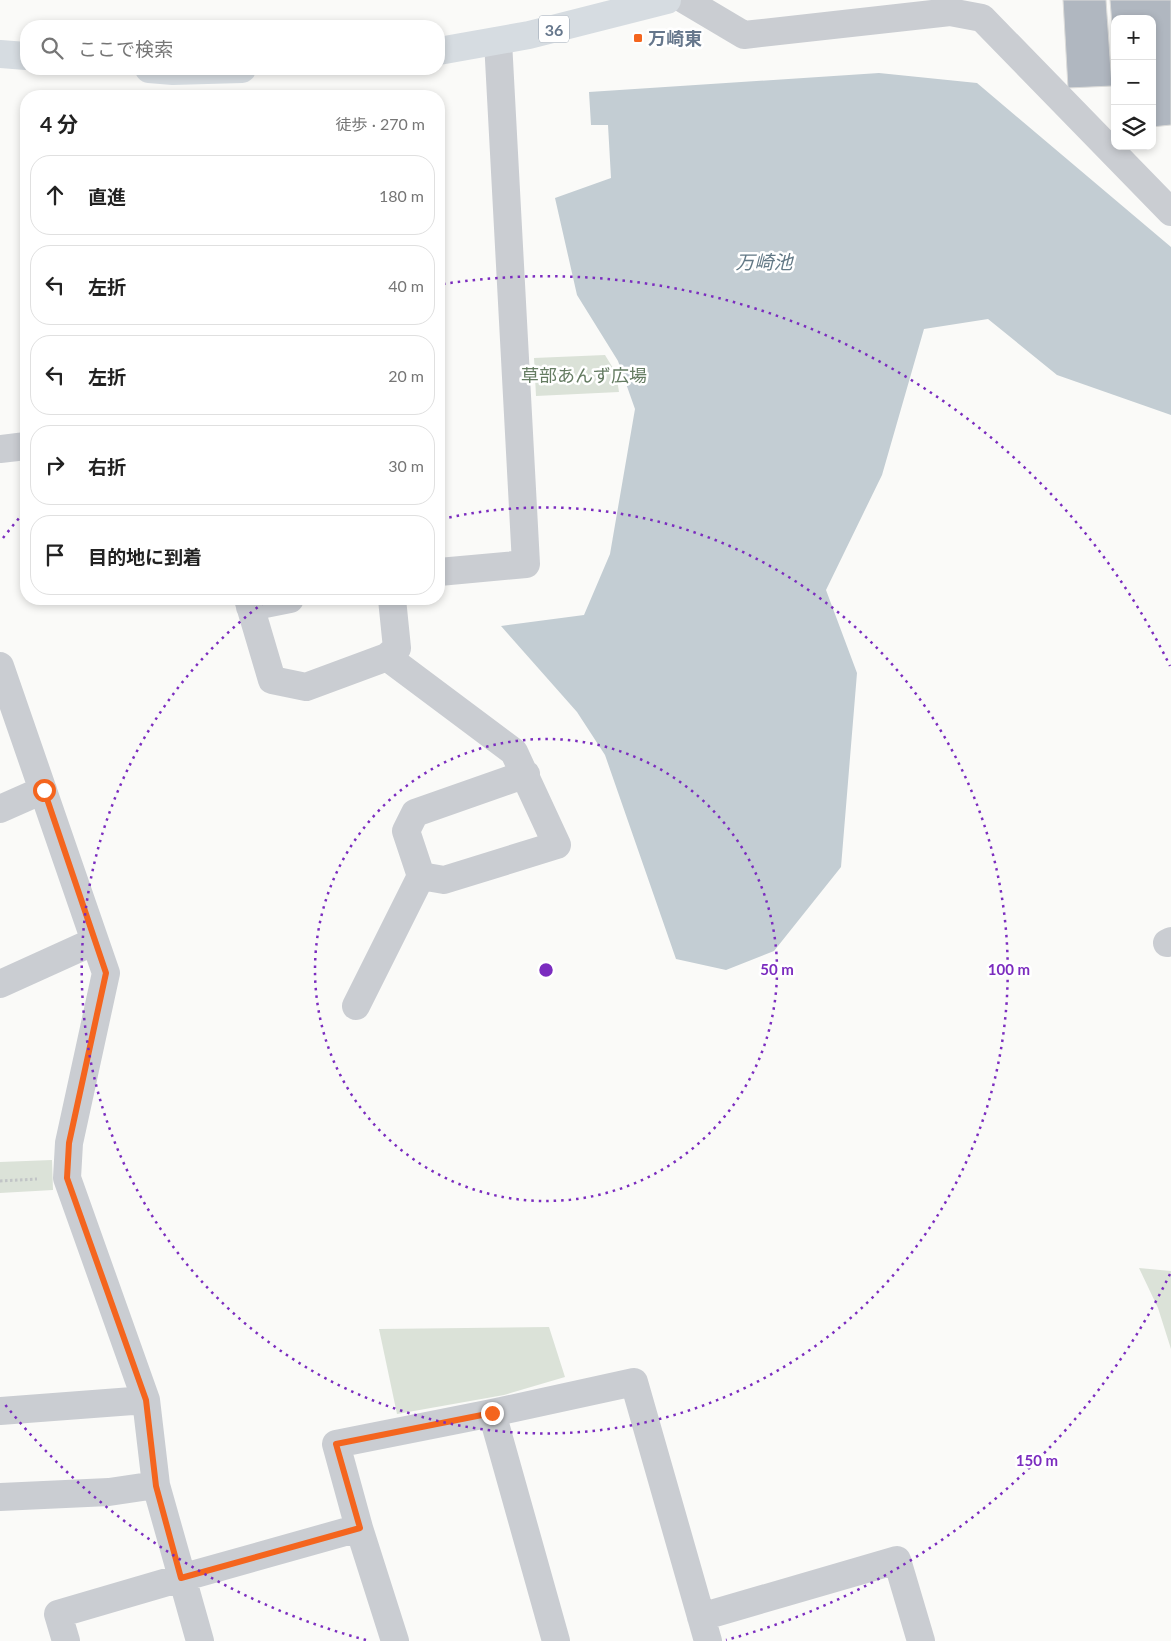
<!DOCTYPE html>
<html lang="ja">
<head>
<meta charset="utf-8">
<style>
	:root { --surface:#fff; --page:#f6f6f6; --text:#222; --muted:#767676; --line:#e0e0e0 }
	body { margin:0; font-family:Lato,"Noto Sans JP",sans-serif; background:var(--page); color:var(--text) }
	.controls { position:absolute; right:15px; top:15px; display:grid; overflow:hidden; border-radius:10px; box-shadow:0 2px 8px #0003 }
	.controls button { width:45px; height:45px; display:grid; place-items:center; padding:0; border:0; border-bottom:1px solid var(--line); background:var(--surface); color:var(--text); font:25px sans-serif }
	.stop { position:absolute; width:15px; height:15px; margin:-11px; border:4px solid #f4651e; border-radius:50%; background:#fff }
	.stop.end { background:#f4651e; border-color:#fff; box-shadow:0 1px 5px #0008 }
	.list { margin:0; padding:0; list-style:none }
	h2 { display:flex; justify-content:space-between; align-items:center; height:65px; margin:0; padding:0 20px; font-size:21px }
	h2 small { font-size:16px; font-weight:400; color:var(--muted) }
	.list li { display:grid; grid-template-columns:32px 1fr auto; gap:15px; align-items:center; box-sizing:border-box; height:80px; margin:0 10px 10px; padding:0 10px; border:1px solid var(--line); border-radius:20px }
	.list b { display:block; font-size:19px; white-space:nowrap }
	.list em { font-size:16px; font-style:normal; color:var(--muted) }
	.icon { flex:none; width:28px; height:28px; fill:none; stroke:currentColor; stroke-width:2; stroke-linecap:round; stroke-linejoin:round }
	.map { position:relative; flex:none; width:1171px; height:1641px; overflow:hidden }
	.search { position:absolute; background:var(--surface); box-shadow:0 2px 8px #0003; left:20px; top:20px; width:425px; height:55px; display:flex; align-items:center; gap:12px; box-sizing:border-box; padding:0 18px; border-radius:20px; color:var(--muted); font-size:19px }
	.panel { position:absolute; background:var(--surface); box-shadow:0 2px 8px #0003; left:20px; top:90px; width:425px; height:515px; border-radius:20px }
	.map>svg:first-child { display:block }
	.green { fill:#dbe2d8 }
	.water { fill:#c3cdd3 }
	.building { fill:#b0b7c0; stroke:#dcdcda }
	.lines { fill:none; stroke-linecap:round; stroke-linejoin:round }
	.path { stroke:#c1c4c6; stroke-width:3; stroke-dasharray:2.5 2.5; stroke-linecap:butt }
	.street { stroke:#cacdd2; stroke-width:28 }
	.primary { stroke:#d6dce1; stroke-width:28 }
	.route { stroke:#f4651e; stroke-width:6 }
	.ring { fill:none; stroke:#7b2cbf; stroke-width:2.5; stroke-dasharray:2.5 5 }
	.poi-dot { fill:#f4651e; stroke:#fff; stroke-width:2 }
	.labels { text-anchor:middle; dominant-baseline:central; stroke-width:5; stroke-linejoin:round; paint-order:stroke }
	.shield { fill:#fff; stroke:#94a0ae; stroke-width:1 }
	.shield-label { font-size:16px; font-weight:bold; fill:#66778c }
	.poi-label { font-size:18px; font-weight:bold; fill:#66778c; stroke:#fff; text-anchor:start }
	.park-label { font-size:18px; fill:#657c62; stroke:#fff }
	.water-label { font-size:19px; font-style:italic; fill:#637986; stroke:#fff }
	.centre { fill:#7b2cbf; stroke:#fff; stroke-width:2.5 }
	.ring-label { font-size:15px; text-anchor:middle; font-weight:bold; fill:#7b2cbf; stroke:#fff; stroke-width:5; stroke-linejoin:round; paint-order:stroke }
</style>
</head>
<body>
<div class="map">
<svg width="1171" height="1641" viewBox="0 0 1171 1641">
	<rect width="100%" height="100%" fill="#fafaf8"/>
	<path class="green" d="M605,355L616,373L619,392L536,396L534,358Z
		M52,1160L53,1190L0,1193V1162Z
		M1139,1268L1171,1271V1349L1158,1308Z
		M549,1327L565,1377L504,1395L397,1414L379,1329Z"/>
	<path class="water" d="M879,73L977,83L1171,247V415L1057,375L988,319L924,329L882,475L826,590L857,673L841,867L774,951L726,970L676,959L605,755L577,712L501,626L584,615L610,554L635,409L618,361L577,295L555,198L611,178L608,125H591L589,92Z"/>
	<path class="building" d="M1063,0H1106L1112,86L1068,88Z
		M1110,0H1171V125L1152,127V19H1115V63Z"/>
	<g class="lines">
		<path class="path" d="M0,1181L37,1179"/>
		<path class="street" d="M685,0L744,35L950,12L982,18L1171,212
			M0,449L26,446
			M439,572L526,564L498,41
			M248,599L272,680L306,687L387,657L397,648L392,599
			M250,607L290,599
			M387,657L514,752L557,845L444,880L421,876L406,831L415,813L526,774
			M0,666L106,973L69,1143L67,1178L146,1400L156,1485L200,1641
			M0,809L43,790
			M1167,943L1171,941
			M0,984L95,941
			M356,1006L421,876
			M0,1411L146,1400
			M492,1413L556,1641
			M0,1497L109,1492L156,1485
			M359,1528L336,1444L492,1413L634,1382L708,1641
			M701,1617L897,1560L921,1641
			M66,1641L58,1614L181,1578L359,1528L395,1641"/>
		<path class="primary" d="M439,51L529,35L667,0
			M0,54L26,56
			M149,69L173,71L242,69"/>
	</g>
	<g class="lines">
		<path class="route" d="M44,790L106,973L69,1143L67,1178L146,1400L156,1486L181,1578L360,1528L336,1444L492,1413"/>
	</g>
	<g class="ring">
		<circle cx="546" cy="970" r="231"/>
		<path d="M442 519A463 463 0 1 1 267 600"/>
		<path d="M1170 1274A694 694 0 0 1 726 1640M366 1640A694 694 0 0 1 3 1402M3 538A694 694 0 0 1 26 510M443 284A694 694 0 0 1 1170 666"/>
	</g>
	<rect class="poi-dot" x="633" y="33" width="10" height="10" rx="2.5"/>
	<g class="labels">
		<rect class="shield" x="539" y="15.5" width="30" height="27" rx="4"/>
		<g class="shield-label">
			<text x="554" y="29">36</text>
		</g>
		<g class="poi-label">
			<text x="648" y="38">万崎東</text>
		</g>
		<g class="park-label">
			<text x="584" y="375">草部あんず広場</text>
		</g>
		<g class="water-label">
			<text x="764" y="261">万崎池</text>
		</g>
	</g>
	<circle cx="546" cy="970" r="8" class="centre"/>
	<g class="ring-label">
		<text x="777" y="975">50 m</text>
		<text x="1009" y="975">100 m</text>
		<text x="1037" y="1466">150 m</text>
	</g>
</svg>
<div class="controls">
<button>+</button>
<button>−</button>
<button><svg class="icon" aria-label="layers" viewBox="0 0 24 24"><path d="M12 4l9 5-9 5-9-5zM3 14l9 5 9-5"/></svg></button>
</div>
<div class="stop" style="left:44px;top:790px"></div>
<div class="stop end" style="left:492px;top:1413px"></div>
<div class="search"><svg class="icon" aria-label="search" viewBox="0 0 24 24"><circle cx="10" cy="10" r="6"/><path d="M15 15l6 6"/></svg>ここで検索</div>
<section class="panel">
<h2>4 分<small>徒歩 · 270 m</small></h2>
<ul class="list">
<li><svg class="icon" aria-label="ahead" viewBox="0 0 24 24"><path d="M12 20V5M6 11l6-6 6 6"/></svg><div><b>直進</b></div><em>180 m</em></li>
<li><svg class="icon" aria-label="left" viewBox="0 0 24 24"><path d="M17 20v-9H6M10 6l-5 5 5 5"/></svg><div><b>左折</b></div><em>40 m</em></li>
<li><svg class="icon" aria-label="left" viewBox="0 0 24 24"><path d="M17 20v-9H6M10 6l-5 5 5 5"/></svg><div><b>左折</b></div><em>20 m</em></li>
<li><svg class="icon" aria-label="right" viewBox="0 0 24 24"><path d="M7 20v-9h11M14 6l5 5-5 5"/></svg><div><b>右折</b></div><em>30 m</em></li>
<li><svg class="icon" aria-label="arrive" viewBox="0 0 24 24"><path d="M6 21V4h12l-3 4 3 4H6"/></svg><div><b>目的地に到着</b></div></li>
</ul>
</section>
</div>
</body>
</html>
